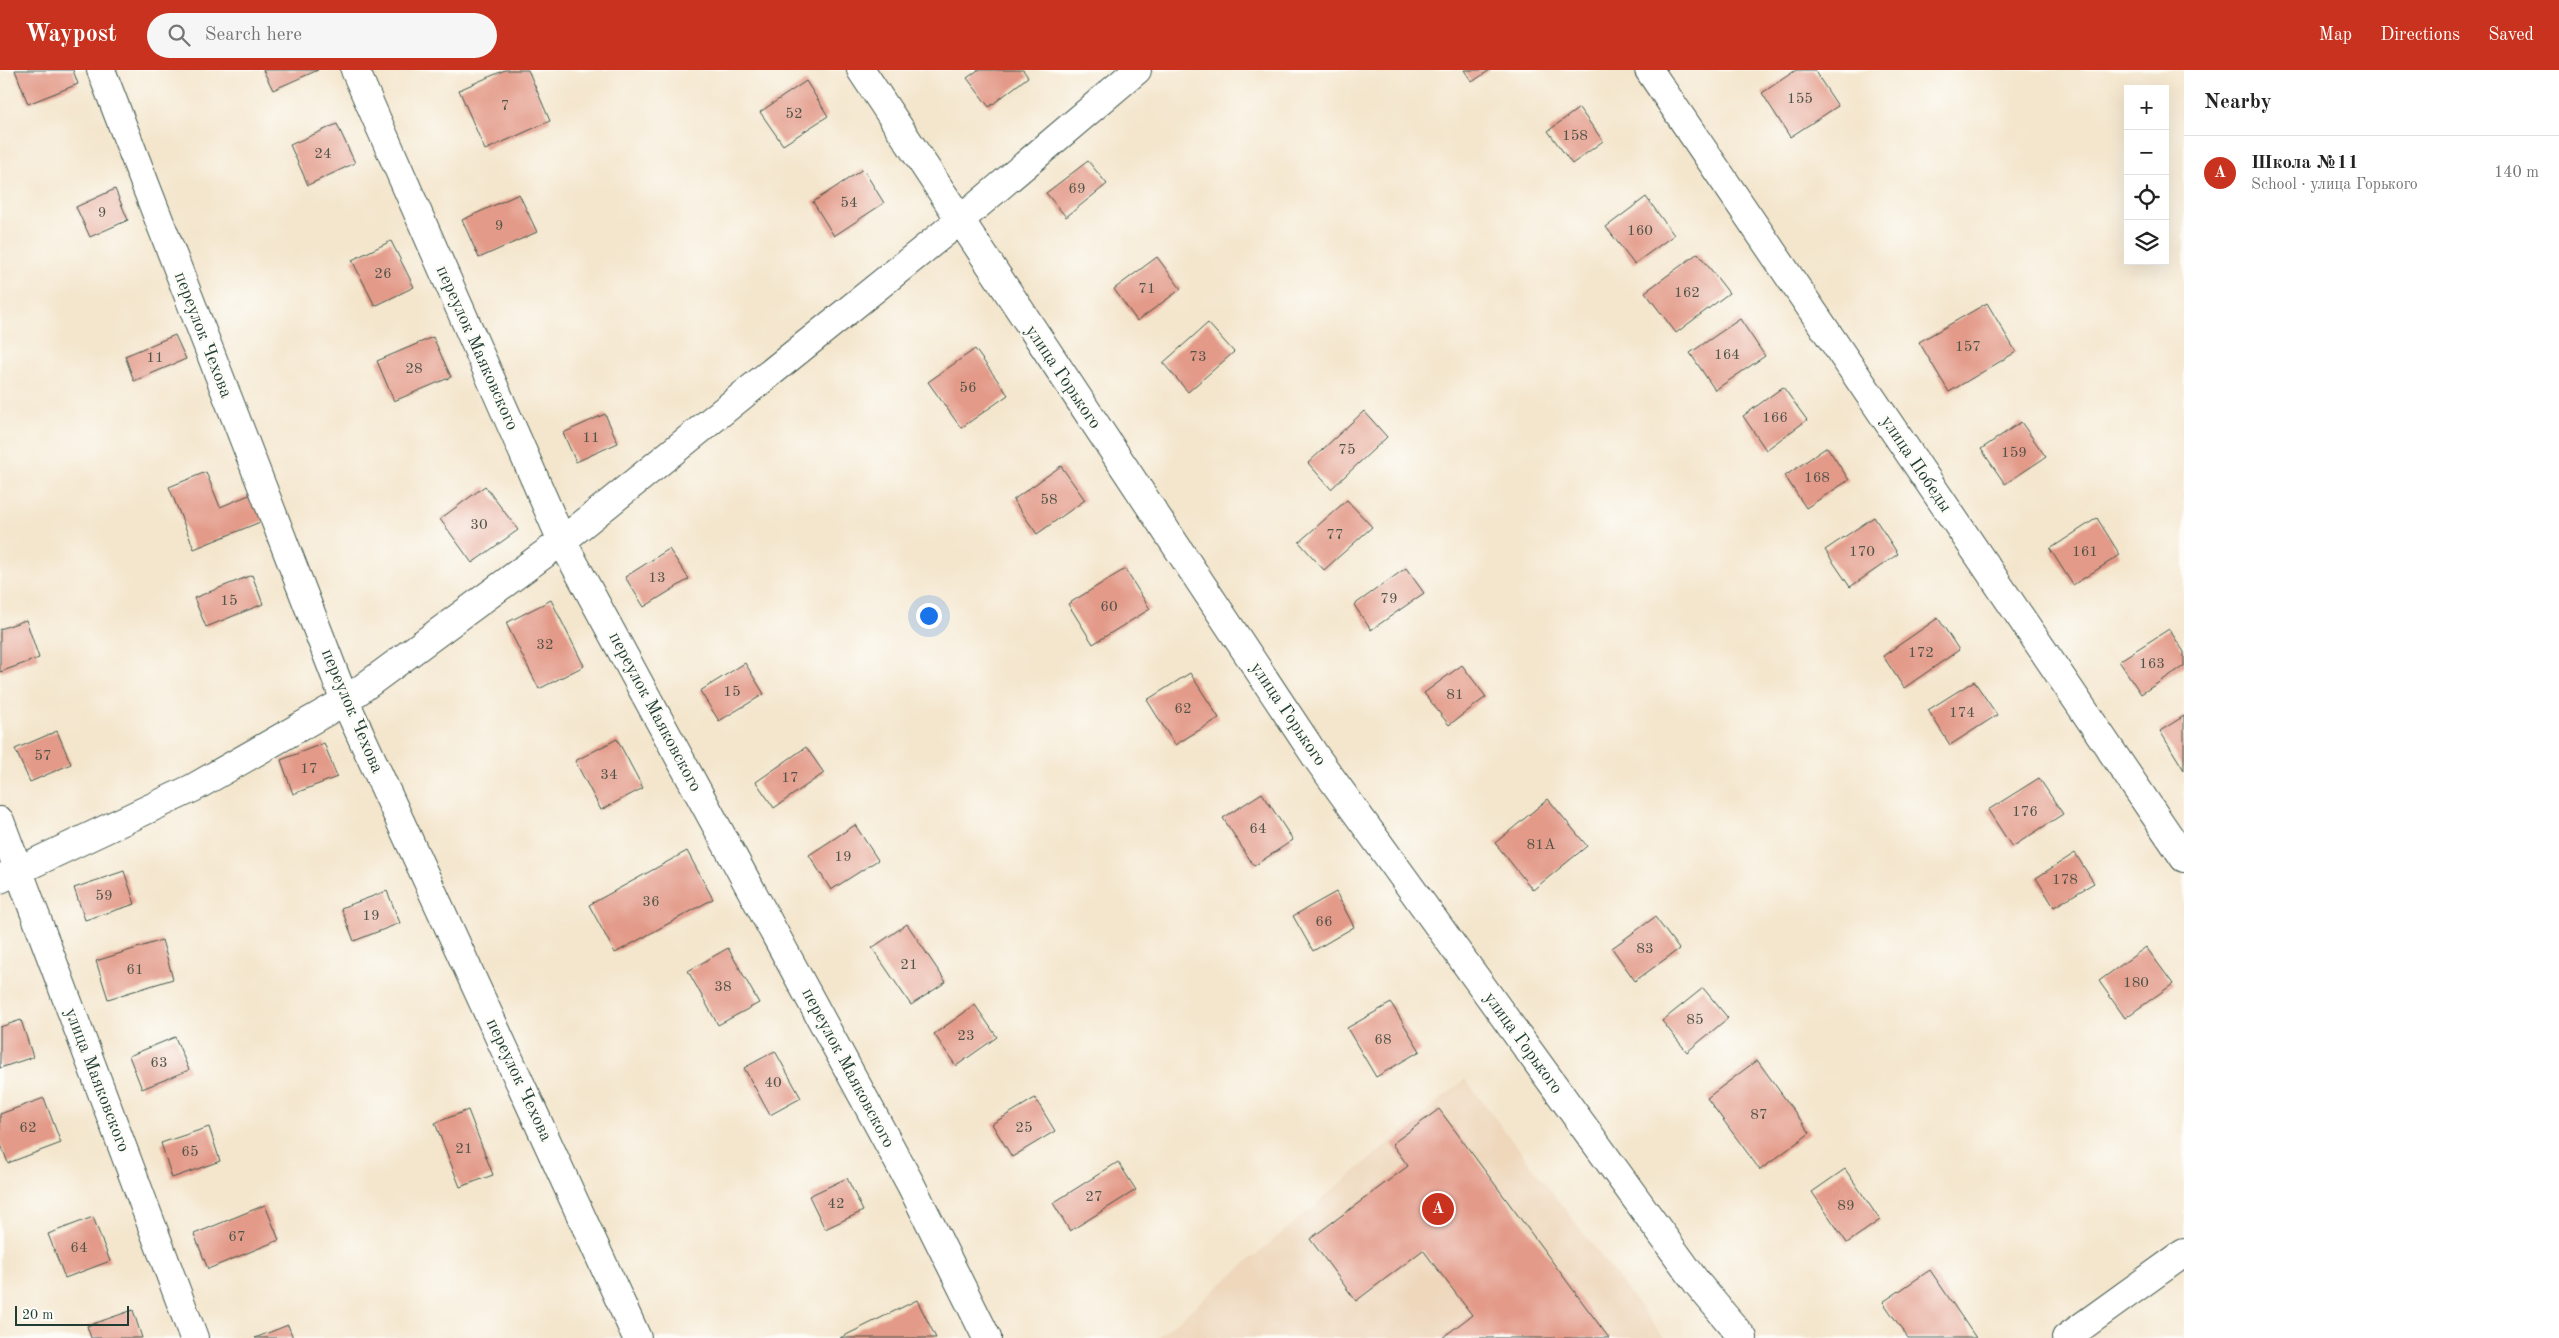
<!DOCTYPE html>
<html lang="en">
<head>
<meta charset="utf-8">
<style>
	:root { --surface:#fff; --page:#f6f6f6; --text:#222; --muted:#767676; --line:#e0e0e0; --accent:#c8321e }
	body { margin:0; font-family:"Old Standard TT",serif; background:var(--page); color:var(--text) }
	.controls { position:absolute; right:15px; top:15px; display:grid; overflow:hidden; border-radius:0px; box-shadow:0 5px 20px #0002 }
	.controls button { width:45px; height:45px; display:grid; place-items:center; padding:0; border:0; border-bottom:1px solid var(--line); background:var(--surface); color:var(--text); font:25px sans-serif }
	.scale { position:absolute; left:15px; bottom:12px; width:114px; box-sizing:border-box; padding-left:5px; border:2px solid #1f3d34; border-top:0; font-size:14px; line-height:18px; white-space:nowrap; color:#1f3d34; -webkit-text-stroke:4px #fdfcf7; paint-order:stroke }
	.you { position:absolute; left:928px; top:545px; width:18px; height:18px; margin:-12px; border:4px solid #fff; border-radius:50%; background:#1a73e8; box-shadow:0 0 0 8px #1a73e833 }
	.badge { display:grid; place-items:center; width:32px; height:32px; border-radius:50%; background:var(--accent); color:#fff; font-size:16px; font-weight:700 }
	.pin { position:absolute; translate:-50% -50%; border:2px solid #fff; box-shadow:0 1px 5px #0006 }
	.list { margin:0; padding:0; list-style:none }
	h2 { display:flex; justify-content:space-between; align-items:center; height:65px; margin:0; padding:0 20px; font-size:21px }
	h2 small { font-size:16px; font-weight:400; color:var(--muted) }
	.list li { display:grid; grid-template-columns:32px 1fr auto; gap:15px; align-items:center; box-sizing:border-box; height:75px; padding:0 20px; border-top:1px solid var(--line) }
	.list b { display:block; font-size:19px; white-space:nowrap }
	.list p { margin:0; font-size:16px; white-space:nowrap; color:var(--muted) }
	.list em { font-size:16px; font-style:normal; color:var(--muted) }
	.icon { flex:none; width:28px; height:28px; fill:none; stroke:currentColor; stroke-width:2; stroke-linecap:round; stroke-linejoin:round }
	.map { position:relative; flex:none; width:2184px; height:1268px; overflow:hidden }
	header { display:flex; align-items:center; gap:30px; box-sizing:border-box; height:70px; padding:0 25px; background:var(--accent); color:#fff }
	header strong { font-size:24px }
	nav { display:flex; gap:28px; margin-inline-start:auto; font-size:18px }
	.search { width:350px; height:45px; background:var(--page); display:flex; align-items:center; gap:12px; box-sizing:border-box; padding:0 18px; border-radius:28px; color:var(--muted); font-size:19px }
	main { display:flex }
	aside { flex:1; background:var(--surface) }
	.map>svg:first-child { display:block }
	.built { fill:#eed7bb }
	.building { fill:#e39a88 }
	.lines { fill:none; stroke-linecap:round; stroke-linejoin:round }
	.minor-casing { stroke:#3f564b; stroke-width:30 }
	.minor { stroke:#fff; stroke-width:28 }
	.labels { text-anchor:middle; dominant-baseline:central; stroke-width:5; stroke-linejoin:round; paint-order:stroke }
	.number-label { font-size:15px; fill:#505449 }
	.street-label { font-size:18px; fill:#1f3d34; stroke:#fdfcf7 }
</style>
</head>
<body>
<header>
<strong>Waypost</strong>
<div class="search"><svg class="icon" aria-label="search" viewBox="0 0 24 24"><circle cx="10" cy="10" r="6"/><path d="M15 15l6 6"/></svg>Search here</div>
<nav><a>Map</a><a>Directions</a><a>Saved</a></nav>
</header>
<main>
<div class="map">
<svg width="2184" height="1268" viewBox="0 0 2184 1268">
	<rect width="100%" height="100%" fill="#fdfcf7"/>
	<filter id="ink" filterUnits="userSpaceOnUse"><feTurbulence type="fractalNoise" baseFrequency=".02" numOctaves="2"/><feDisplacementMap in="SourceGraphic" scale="10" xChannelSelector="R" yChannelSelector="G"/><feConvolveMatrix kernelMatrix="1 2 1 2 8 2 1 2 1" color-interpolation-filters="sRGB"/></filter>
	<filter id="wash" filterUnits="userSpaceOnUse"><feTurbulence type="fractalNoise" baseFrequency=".0096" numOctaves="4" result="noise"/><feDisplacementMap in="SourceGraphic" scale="20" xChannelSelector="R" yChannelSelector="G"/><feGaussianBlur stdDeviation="1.12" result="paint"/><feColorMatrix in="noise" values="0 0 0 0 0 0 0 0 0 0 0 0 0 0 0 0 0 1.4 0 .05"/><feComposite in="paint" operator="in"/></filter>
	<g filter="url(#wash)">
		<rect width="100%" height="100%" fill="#f4e6cd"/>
		<path class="built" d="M1465,1009L1664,1268H1157Z"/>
		<g id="blocks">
			<path class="building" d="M15,0H73L78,14L28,34Z
				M263,0H318L273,20Z
				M505,0H528L550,51L485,80L459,20Z
				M978,0H1023L1028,7L989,37L967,8Z
				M1464,0H1490L1472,12Z
				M1796,0H1814L1838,36L1790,67L1762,23Z
				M806,11L828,46L783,75L760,42Z
				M1579,38L1603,71L1572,94L1548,61Z
				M337,54L355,93L308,115L290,75Z
				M1088,91L1107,114L1066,147L1046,123Z
				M863,99L884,133L834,166L813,132Z
				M115,119L128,150L90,167L76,137Z
				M519,124L537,162L479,188L462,150Z
				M1646,127L1674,165L1634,194L1606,157Z
				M391,171L414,217L375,236L352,190Z
				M1698,183L1729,223L1676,263L1645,222Z
				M1157,187L1181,219L1137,251L1114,219Z
				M1987,233L2016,282L1949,322L1919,272Z
				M1740,249L1765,286L1715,320L1690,283Z
				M1208,253L1234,282L1188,322L1163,293Z
				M175,265L186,289L134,311L125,286Z
				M433,267L451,307L394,331L377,291Z
				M975,279L1008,325L961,358L928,312Z
				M1783,317L1807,350L1766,380L1743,346Z
				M1364,341L1387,367L1331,419L1308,393Z
				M605,344L618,373L576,392L563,363Z
				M2021,352L2046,387L2005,414L1981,379Z
				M1827,377L1849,410L1806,438L1785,406Z
				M1061,396L1085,430L1037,464L1013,430Z
				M206,402L220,437L254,423L265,450L194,479L169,417Z
				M485,416L518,460L472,493L440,449Z
				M1347,430L1372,457L1324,500L1299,472Z
				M1874,447L1898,484L1850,517L1825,480Z
				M2097,448L2120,485L2073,515L2050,479Z
				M669,479L689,509L644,537L625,507Z
				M1406,498L1424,523L1371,560L1354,535Z
				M1125,499L1150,539L1093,574L1068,534Z
				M252,505L263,534L206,557L194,528Z
				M551,530L584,596L539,619L506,553Z
				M1938,548L1959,580L1904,618L1883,586Z
				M26,550L39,588L0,602V559Z
				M2169,559L2184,582V596L2141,624L2119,591Z
				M745,593L764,624L719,651L700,621Z
				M1462,595L1486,627L1449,655L1424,623Z
				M1190,603L1219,648L1175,675L1147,630Z
				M1974,611L1997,645L1950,675L1928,640Z
				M2184,646V700L2160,661Z
				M57,661L71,694L30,712L15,679Z
				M617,669L643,718L601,740L575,691Z
				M324,673L337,707L293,724L281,690Z
				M806,677L824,703L774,738L756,712Z
				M2039,708L2063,744L2012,777L1988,740Z
				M1262,723L1293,770L1254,796L1223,748Z
				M1548,729L1587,776L1533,820L1495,773Z
				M855,755L878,790L831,820L809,785Z
				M687,781L713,829L615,883L589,835Z
				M2075,783L2094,813L2054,837L2036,808Z
				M124,801L135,834L85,850L74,818Z
				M387,821L400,853L354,871L341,838Z
				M1336,822L1354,857L1313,881L1293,846Z
				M1655,847L1679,879L1635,911L1612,878Z
				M907,854L946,912L911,935L872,878Z
				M162,870L173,909L108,929L96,891Z
				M2146,877L2173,914L2125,948L2099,911Z
				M728,878L759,933L718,955L688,901Z
				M1703,918L1728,948L1687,982L1662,951Z
				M1391,933L1420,981L1376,1007L1347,958Z
				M975,935L997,967L956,996L934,964Z
				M21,950L33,987L0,998V957Z
				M175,967L189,1000L142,1019L129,986Z
				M775,981L801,1028L770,1045L744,998Z
				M1757,990L1810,1063L1760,1100L1707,1028Z
				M44,1028L61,1073L8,1093L0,1072V1044Z
				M1035,1028L1055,1061L1012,1087L992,1054Z
				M1439,1039L1609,1268H1442L1472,1245L1423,1180L1356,1231L1310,1169L1408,1096L1392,1074Z
				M468,1040L493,1105L460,1117L435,1053Z
				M209,1057L220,1091L172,1108L161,1073Z
				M1118,1092L1136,1120L1070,1161L1053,1133Z
				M1845,1099L1880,1150L1847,1173L1812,1122Z
				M847,1108L863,1141L825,1159L809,1126Z
				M265,1135L279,1170L208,1199L194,1164Z
				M93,1147L110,1191L65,1208L48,1164Z
				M1930,1200L1976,1268H1908L1883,1232Z
				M917,1230L936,1268H840Z
				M133,1240L142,1268H91L87,1256Z
				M288,1255L293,1268H255Z"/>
		</g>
	</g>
	<g filter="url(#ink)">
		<use href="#blocks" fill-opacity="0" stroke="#3f564b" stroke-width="1"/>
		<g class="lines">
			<defs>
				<path id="minor" d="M101,0L345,631L637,1268
					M355,0L562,471L911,1115L987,1268
					M861,0L1316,687L1697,1213L1743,1268
					M1649,0L2184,788
					M0,751L194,1268
					M0,809L193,718L345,631L562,471L959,151L1137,0
					M2066,1268L2184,1183"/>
			</defs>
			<use href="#minor" class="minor-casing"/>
			<use href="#minor" class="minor"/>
		</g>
	</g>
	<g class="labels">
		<g class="number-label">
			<text x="1800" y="29">155</text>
			<text x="505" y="36">7</text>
			<text x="794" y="44">52</text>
			<text x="1575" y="66">158</text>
			<text x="323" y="84">24</text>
			<text x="1077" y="119">69</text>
			<text x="849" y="133">54</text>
			<text x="102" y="143">9</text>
			<text x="499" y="156">9</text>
			<text x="1640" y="161">160</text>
			<text x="383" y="204">26</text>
			<text x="1147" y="219">71</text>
			<text x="1687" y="223">162</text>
			<text x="1968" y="277">157</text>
			<text x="1727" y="285">164</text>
			<text x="1198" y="287">73</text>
			<text x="155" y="288">11</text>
			<text x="414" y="299">28</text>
			<text x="968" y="318">56</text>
			<text x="1775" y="348">166</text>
			<text x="591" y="368">11</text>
			<text x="1347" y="380">75</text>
			<text x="2014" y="383">159</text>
			<text x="1817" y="408">168</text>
			<text x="1049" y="430">58</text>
			<text x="479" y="455">30</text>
			<text x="1335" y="465">77</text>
			<text x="1862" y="482">170</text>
			<text x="2085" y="482">161</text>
			<text x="657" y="508">13</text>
			<text x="1389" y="529">79</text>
			<text x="229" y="531">15</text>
			<text x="1109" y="537">60</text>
			<text x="545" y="575">32</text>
			<text x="1921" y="583">172</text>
			<text x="2152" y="594">163</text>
			<text x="732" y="622">15</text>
			<text x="1455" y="625">81</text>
			<text x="1183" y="639">62</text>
			<text x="1962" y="643">174</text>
			<text x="43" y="686">57</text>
			<text x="309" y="699">17</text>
			<text x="609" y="705">34</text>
			<text x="790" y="708">17</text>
			<text x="2025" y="742">176</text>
			<text x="1258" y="759">64</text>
			<text x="1541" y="775">81А</text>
			<text x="843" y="787">19</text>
			<text x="2065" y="810">178</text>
			<text x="104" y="826">59</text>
			<text x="651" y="832">36</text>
			<text x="371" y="846">19</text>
			<text x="1324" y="852">66</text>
			<text x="1645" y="879">83</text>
			<text x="909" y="895">21</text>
			<text x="135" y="900">61</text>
			<text x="2136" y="913">180</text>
			<text x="723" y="917">38</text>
			<text x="1695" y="950">85</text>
			<text x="966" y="966">23</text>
			<text x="1383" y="970">68</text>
			<text x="159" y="993">63</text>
			<text x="773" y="1013">40</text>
			<text x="1759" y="1045">87</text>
			<text x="28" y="1058">62</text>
			<text x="1024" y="1058">25</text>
			<text x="464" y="1079">21</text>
			<text x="190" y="1082">65</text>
			<text x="1094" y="1127">27</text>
			<text x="836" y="1134">42</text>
			<text x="1846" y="1136">89</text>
			<text x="237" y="1167">67</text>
			<text x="79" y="1178">64</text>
		</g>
		<g class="street-label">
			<text transform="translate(203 265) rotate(69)">переулок Чехова</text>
			<text transform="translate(477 278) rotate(66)">переулок Маяковского</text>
			<text transform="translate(1063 307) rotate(56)">улица Горького</text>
			<text transform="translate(1916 394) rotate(56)">улица Победы</text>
			<text transform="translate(352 641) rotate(67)">переулок Чехова</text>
			<text transform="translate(655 642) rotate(62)">переулок Маяковского</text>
			<text transform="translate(1288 644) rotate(56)">улица Горького</text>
			<text transform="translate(1523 973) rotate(54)">улица Горького</text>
			<text transform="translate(848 998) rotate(62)">переулок Маяковского</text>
			<text transform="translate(97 1010) rotate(69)">улица Маяковского</text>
			<text transform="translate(519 1010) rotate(65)">переулок Чехова</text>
		</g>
	</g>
</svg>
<div class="controls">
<button>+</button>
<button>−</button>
<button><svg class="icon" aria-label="locate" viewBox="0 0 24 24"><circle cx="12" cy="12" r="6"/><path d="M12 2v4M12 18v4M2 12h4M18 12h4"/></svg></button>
<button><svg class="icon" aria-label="layers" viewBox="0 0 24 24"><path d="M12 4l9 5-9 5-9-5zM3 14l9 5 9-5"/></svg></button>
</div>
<div class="scale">20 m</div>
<div class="you"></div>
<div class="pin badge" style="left:1438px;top:1139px">A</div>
</div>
<aside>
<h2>Nearby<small></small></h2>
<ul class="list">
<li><span class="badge">A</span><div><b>Школа №11</b><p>School · улица Горького</p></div><em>140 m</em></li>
</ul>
</aside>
</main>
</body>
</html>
